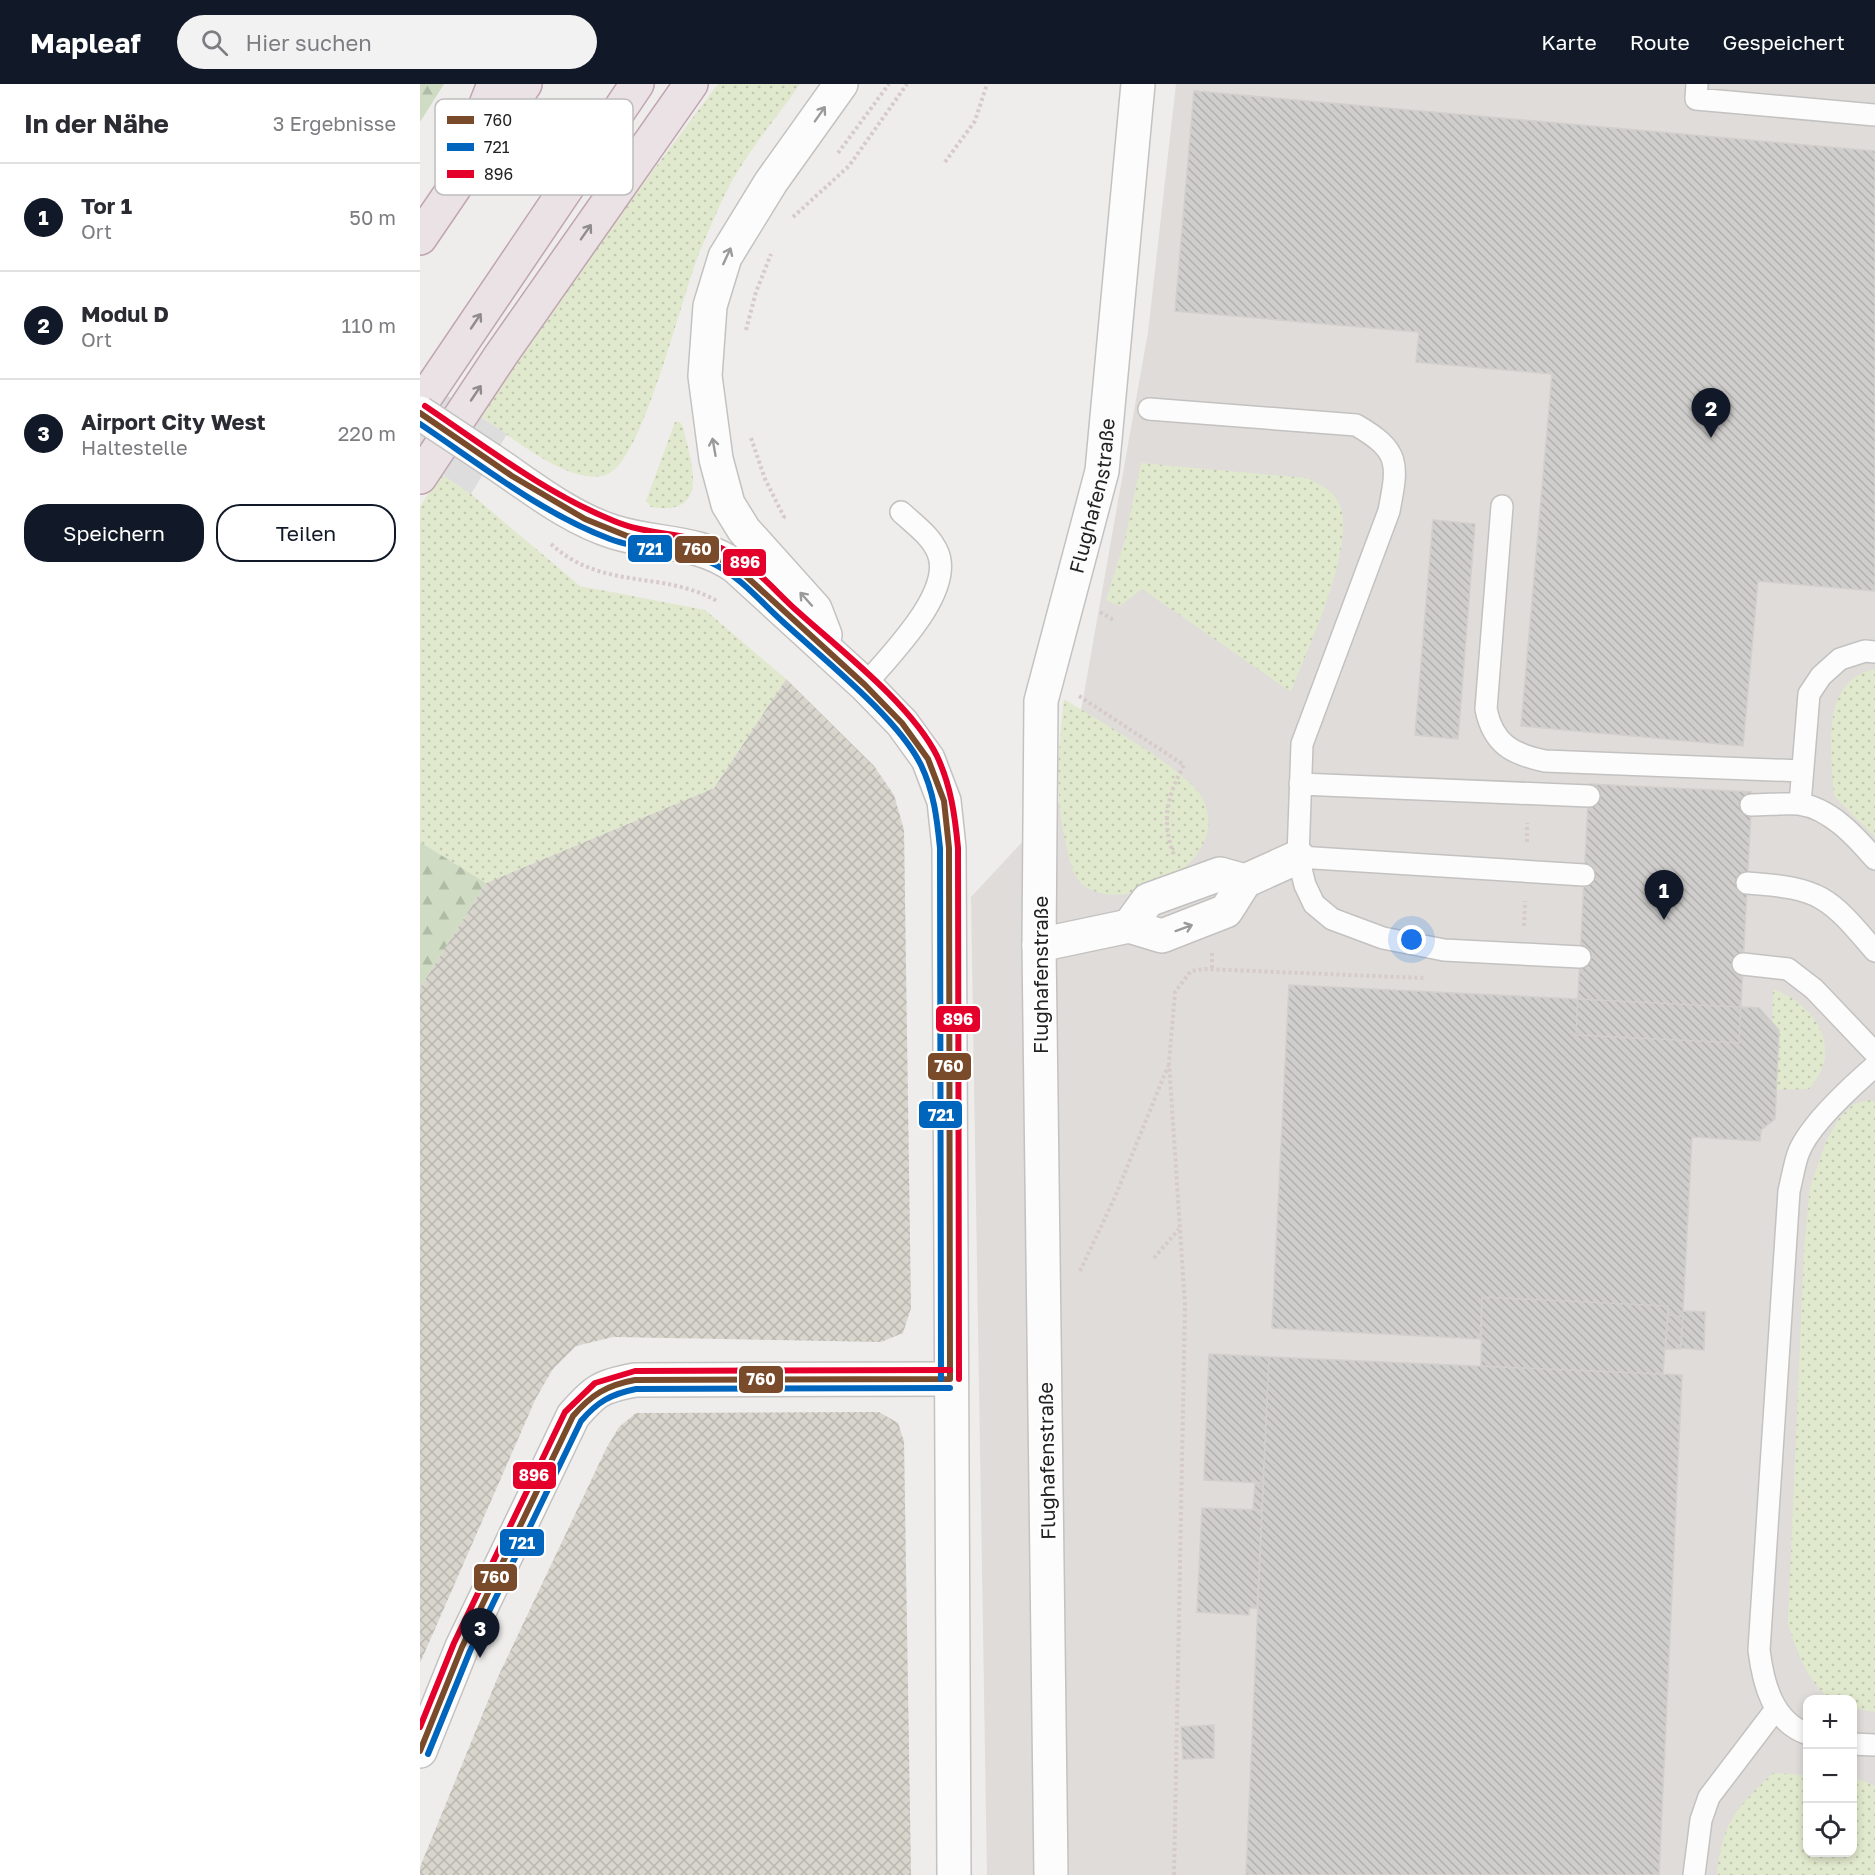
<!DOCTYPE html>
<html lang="de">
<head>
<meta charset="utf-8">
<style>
	:root { --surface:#fff; --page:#f2f2f3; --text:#2b2b33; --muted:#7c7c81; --line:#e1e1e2; --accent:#111827 }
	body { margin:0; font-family:"Golos Text",sans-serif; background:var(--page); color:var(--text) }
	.controls { position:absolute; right:18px; bottom:18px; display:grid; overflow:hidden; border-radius:12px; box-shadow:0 3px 9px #0003 }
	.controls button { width:54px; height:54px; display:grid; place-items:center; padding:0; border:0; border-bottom:2px solid var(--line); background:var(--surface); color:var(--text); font:30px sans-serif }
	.you { position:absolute; left:992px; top:856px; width:21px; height:21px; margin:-15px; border:4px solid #fff; border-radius:50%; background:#1a73e8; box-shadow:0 0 0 9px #1a73e833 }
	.badge { display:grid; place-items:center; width:39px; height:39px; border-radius:50%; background:var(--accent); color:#fff; font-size:20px; font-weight:700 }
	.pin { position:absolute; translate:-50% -50px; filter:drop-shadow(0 2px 3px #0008) }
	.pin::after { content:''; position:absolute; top:32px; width:21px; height:18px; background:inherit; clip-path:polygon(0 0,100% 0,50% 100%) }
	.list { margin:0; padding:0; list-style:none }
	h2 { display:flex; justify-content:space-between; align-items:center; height:78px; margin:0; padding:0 24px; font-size:26px }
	h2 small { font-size:20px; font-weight:400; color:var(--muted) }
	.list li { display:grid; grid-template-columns:39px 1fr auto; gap:18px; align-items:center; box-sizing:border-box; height:108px; padding:0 24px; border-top:2px solid var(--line) }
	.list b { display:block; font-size:22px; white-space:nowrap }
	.list p { margin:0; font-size:20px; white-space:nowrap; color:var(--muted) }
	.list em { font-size:20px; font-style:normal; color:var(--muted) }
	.actions { display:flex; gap:12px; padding:18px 24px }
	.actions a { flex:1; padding:14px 0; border:2px solid var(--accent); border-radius:24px; text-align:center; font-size:21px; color:var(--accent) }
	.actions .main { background:var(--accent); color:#fff }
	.icon { flex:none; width:33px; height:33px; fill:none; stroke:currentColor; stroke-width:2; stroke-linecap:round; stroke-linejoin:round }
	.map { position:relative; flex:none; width:1455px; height:1791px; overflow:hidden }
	header { display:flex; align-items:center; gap:36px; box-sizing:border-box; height:84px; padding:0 30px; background:var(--accent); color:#fff }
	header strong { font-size:28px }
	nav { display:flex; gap:33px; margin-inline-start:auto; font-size:21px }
	.search { width:420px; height:54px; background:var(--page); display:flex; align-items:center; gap:15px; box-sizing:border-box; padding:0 21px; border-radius:33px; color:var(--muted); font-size:22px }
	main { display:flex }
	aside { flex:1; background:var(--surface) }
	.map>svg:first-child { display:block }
	.airport { fill:#dfdcda; fill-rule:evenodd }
	.construction { fill:url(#construction-cross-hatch) }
	.grass { fill:url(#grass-dots) }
	.forest { fill:url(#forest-firs) }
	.pier { fill:#dedddd }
	.building { fill:url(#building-back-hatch); stroke:#d2cfcd; stroke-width:1.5 }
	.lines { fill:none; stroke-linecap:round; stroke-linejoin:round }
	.service-casing { stroke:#c3c2c1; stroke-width:24 }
	.minor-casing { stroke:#c3c2c1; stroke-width:36 }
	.tertiary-casing { stroke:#c3c2c1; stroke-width:36 }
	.motorway-casing { stroke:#c1a4b1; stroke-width:36 }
	.path { stroke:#d7caca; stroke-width:4; stroke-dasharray:3 3; stroke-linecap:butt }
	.service { stroke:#fdfcfc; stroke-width:21 }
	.minor { stroke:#fdfcfc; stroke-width:33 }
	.tertiary { stroke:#fdfcfc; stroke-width:33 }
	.motorway { stroke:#eae2e4; stroke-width:33 }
	.tertiary-bridge-casing { stroke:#c3c2c1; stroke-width:36; stroke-linecap:butt }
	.tertiary-bridge { stroke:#fdfcfc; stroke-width:33 }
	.bus-1-casing { stroke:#fff; stroke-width:10 }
	.bus-2-casing { stroke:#fff; stroke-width:10 }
	.bus-3-casing { stroke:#fff; stroke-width:10 }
	.bus-1 { stroke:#7a4b2a; stroke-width:6 }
	.bus-2 { stroke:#0065bd; stroke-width:6 }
	.bus-3 { stroke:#e4002b; stroke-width:6 }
	.oneway { stroke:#9a9a9a }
	.oneway2 { stroke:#908c8d }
	.labels { text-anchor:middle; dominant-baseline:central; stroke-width:5; stroke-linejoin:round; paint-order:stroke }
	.street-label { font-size:20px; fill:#222; stroke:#fff }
	.key { fill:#fff; stroke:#bdbdbd; stroke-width:1.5 }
	.key-label { font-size:16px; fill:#222 }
	.line-badge { stroke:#fff; stroke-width:2 }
	.badge-label { font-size:16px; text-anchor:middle; font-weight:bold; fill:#fff }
</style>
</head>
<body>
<header>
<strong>Mapleaf</strong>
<div class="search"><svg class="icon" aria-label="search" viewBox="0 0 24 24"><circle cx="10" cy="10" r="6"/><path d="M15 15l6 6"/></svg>Hier suchen</div>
<nav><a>Karte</a><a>Route</a><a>Gespeichert</a></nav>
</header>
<main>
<aside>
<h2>In der Nähe<small>3 Ergebnisse</small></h2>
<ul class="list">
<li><span class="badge">1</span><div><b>Tor 1</b><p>Ort</p></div><em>50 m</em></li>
<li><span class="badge">2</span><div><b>Modul D</b><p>Ort</p></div><em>110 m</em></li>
<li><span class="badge">3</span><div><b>Airport City West</b><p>Haltestelle</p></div><em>220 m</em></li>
</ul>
<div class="actions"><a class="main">Speichern</a><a>Teilen</a></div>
</aside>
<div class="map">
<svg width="1455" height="1791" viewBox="0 0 1455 1791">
	<defs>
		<pattern id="construction-cross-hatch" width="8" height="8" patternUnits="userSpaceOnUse" patternTransform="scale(1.5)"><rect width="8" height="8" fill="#d8d5cd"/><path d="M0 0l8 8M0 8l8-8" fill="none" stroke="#b9b7b0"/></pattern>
		<pattern id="grass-dots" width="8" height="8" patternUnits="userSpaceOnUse" patternTransform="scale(1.5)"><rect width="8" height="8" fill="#e0e9cd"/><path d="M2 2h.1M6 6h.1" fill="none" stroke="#c0c8b0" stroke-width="1.8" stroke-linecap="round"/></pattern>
		<pattern id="forest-firs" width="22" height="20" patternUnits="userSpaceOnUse" patternTransform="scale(1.5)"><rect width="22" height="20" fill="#cfdbc3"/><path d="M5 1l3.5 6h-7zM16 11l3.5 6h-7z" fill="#b1bca7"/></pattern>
		<pattern id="building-back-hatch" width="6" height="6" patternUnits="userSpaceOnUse" patternTransform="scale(1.5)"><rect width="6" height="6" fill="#d0cecc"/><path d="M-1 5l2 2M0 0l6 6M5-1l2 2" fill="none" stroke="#b2b1af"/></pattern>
	</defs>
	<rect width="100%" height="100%" fill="#efedeb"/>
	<path class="airport" d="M756,0H1455V1791H567L551,813L646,711L728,248ZM1388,1616H1432V1768H1388Z"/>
	<path class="construction" d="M366,595L454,682L474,711L484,746L491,1224L483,1249L461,1258L193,1253L156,1262L133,1285L116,1314L0,1579V904L66,799L294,704Z
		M459,1328L478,1339L484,1357L491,1791H0V1783L77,1595L186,1365L199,1343L216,1329Z"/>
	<path class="grass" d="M298,0H380C358,32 331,63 312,97C300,119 290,144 280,167C263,207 223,376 188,390C151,405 90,351 60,332L153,193Z
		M255,338H260L263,343C271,378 292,433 231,423L226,417Z
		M721,379L886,394C897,399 909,404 916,414C943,451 886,567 871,608L722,505L700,522L686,516L704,459Z
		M21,390L51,410L160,502L285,526L366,595L294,704L66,799L0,758V423Z
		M1455,585V753L1414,712C1411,671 1399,595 1455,585Z
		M644,615C675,635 769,686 783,715C816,784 689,840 657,794C652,786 649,774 647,764C634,714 638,666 644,615Z
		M1353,905C1396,921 1425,965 1389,1005L1351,1006Z
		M1450,1016L1455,1018V1628L1433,1624L1432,1616C1427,1616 1418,1617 1413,1615C1389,1604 1374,1561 1368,1538L1384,1165L1390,1102L1408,1053L1420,1033L1434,1020Z
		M1353,1689L1387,1691L1388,1768H1432L1433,1693L1455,1702V1791H1297C1301,1740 1317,1723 1353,1689Z"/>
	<path class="forest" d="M0,0H24L0,38Z
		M0,758L66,799L0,904Z"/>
	<path class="pier" d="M0,294L87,350L51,410L0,376Z"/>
	<path class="building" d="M774,7L1455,67V507L1338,497L1323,662L1101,642L1132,290L996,278L999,248L755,227Z
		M1013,436L1055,440L1038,655L995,651Z
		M1169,700L1332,708L1319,959L1156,951Z
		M869,901L1339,924L1359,946L1355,1035L1341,1046L1340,1057L1272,1053L1263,1227L1285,1228L1284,1266L1261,1264L1263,1233L1248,1231V1222L1062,1213L1060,1255L852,1244Z
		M1062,1213L1248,1222L1243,1290L1061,1282Z
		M1248,1231L1263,1233L1260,1265H1246Z
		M789,1270L849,1273L843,1399L784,1396Z
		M849,1273L1262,1291L1239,1791H826Z
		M835,1398L843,1399L842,1426H833Z
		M782,1424L842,1426L837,1524H829V1531L777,1528Z
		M794,1641V1674L763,1675L761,1643Z"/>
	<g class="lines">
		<defs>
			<path id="service" d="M1277,0L1276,15L1455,31
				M729,325L936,341C981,367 978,380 969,427L882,660L878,773L885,801L894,820L912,835L963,854L1024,866L1160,873
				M1082,422L1066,625C1073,660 1092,670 1125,677L1382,687
				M445,601C469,572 534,509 518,469C511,452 494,440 481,428
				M880,700L1169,712
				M1380,720L1389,610L1401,592L1420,575L1445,567L1455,568
				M1331,721C1347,721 1364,719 1379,720C1410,724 1436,753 1455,775
				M878,773L1164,791
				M1327,799C1401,804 1408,812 1455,867
				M1323,880L1368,885L1394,905L1455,969
				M1388,1650C1352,1638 1343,1598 1339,1566L1369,1107C1372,1095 1374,1082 1378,1070C1388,1042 1432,1002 1455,982
				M1432,1660L1455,1661
				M1274,1791L1281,1736L1289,1713L1356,1625"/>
			<g id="minor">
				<path d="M709,842L728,816L800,790L825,797"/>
				<path d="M619,861L709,842L742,852L806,827L825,797L878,773"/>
				<path d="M0,1667L42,1563L153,1332C175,1306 182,1302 215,1296L530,1295"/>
				<path id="s1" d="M631,1791L619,861L621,617L682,387L718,0"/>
			</g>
			<path id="tertiary" d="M71,376C110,402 149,434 194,448C238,462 277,455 316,483L445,601L482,639L508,675L524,717L529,764L534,1791
				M405,551L395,525L324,446L308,420L296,375L285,292L290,222L305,173L351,98L421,0"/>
			<path id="motorway" d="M54,51L74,0
				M0,154L105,0
				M0,321L217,0
				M0,393L81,271L271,0"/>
		</defs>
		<use href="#service" class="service-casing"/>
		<use href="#minor" class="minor-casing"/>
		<use href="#tertiary" class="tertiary-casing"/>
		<use href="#motorway" class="motorway-casing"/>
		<path class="path" d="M418,69L469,0
			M525,78L555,37L567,0
			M373,133L429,82L487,0
			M326,246L336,208L351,170
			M331,354L345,395L364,433L362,435
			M131,460C182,507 243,486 297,517
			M680,528L695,537
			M659,612L764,681C747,712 741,737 754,771
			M1107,758V739
			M1104,842L1105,817
			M792,869V885
			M734,1174L759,1145
			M660,1187L695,1113L748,982
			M754,1791L765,1221L749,978L755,908L771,887L784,885L1004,894"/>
		<use href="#service" class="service"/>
		<use href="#minor" class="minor"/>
		<use href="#tertiary" class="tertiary"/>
		<use href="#motorway" class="motorway"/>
		<defs>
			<path id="tertiary-bridge" d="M0,329L71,376"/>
		</defs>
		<use href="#tertiary-bridge" class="tertiary-bridge-casing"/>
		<use href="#tertiary-bridge" class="tertiary-bridge"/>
		<defs>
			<path id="bus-1" d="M0,329L92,392L165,435L207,452L284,467L316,483L445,601L482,639L508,675L524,717L529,764L530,1295
				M0,1667L42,1563L153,1332C171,1311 187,1301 215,1296L530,1295"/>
			<path id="bus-2" d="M0,340C61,381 121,429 190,455C224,468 264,465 296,481C321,494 341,518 362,537C402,574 478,634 501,681C514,708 517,735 520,764L521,1295
				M8,1670L50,1567L161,1337C177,1318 191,1310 216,1305L530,1304"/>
			<path id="bus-3" d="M5,322C66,363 125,409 194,437C229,452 269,448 303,465C331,478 353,505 376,526C419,565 492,621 517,672C531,702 535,732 538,764L539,1295
				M0,1643L34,1559L145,1328L175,1299L215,1287L530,1286"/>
		</defs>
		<use href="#bus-1" class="bus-1-casing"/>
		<use href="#bus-2" class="bus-2-casing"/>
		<use href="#bus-3" class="bus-3-casing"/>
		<use href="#bus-1" class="bus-1"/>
		<use href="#bus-2" class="bus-2"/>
		<use href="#bus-3" class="bus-3"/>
	</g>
	<defs><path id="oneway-shaft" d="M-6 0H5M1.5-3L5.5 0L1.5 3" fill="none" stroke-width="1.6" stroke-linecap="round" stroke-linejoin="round" transform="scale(1.5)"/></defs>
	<g class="oneway">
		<use href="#oneway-shaft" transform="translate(400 30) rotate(-55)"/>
		<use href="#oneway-shaft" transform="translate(307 172) rotate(-65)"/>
		<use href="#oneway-shaft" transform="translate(294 363) rotate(-100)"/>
		<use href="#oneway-shaft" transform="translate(386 515) rotate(-132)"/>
		<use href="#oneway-shaft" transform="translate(764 844) rotate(-20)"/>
	</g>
	<g class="oneway2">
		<use href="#oneway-shaft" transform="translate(166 148) rotate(-55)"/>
		<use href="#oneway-shaft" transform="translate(56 237) rotate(-56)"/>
		<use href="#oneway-shaft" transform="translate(56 309) rotate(-56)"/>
	</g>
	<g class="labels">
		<g class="street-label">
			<text stroke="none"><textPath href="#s1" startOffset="1386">Flughafenstraße</textPath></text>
			<text transform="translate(620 891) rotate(-90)">Flughafenstraße</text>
			<text transform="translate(626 1377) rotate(-91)">Flughafenstraße</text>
		</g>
	</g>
	<rect x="15" y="15" width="198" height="96" rx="9" class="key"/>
	<rect x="27" y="32" width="27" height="8" fill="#7a4b2a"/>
	<rect x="27" y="59" width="27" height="8" fill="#0065bd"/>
	<rect x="27" y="86" width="27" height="8" fill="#e4002b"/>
	<g class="key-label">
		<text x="64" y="42">760</text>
		<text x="64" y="69">721</text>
		<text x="64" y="96">896</text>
	</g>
	<g class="line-badge">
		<rect x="207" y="450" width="46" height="29" rx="6" fill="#0065bd"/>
		<rect x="254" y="451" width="46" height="29" rx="6" fill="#7a4b2a"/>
		<rect x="302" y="464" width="45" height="29" rx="6" fill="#e4002b"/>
		<rect x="515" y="921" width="46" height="28" rx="6" fill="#e4002b"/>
		<rect x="507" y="968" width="45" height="29" rx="6" fill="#7a4b2a"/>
		<rect x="498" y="1016" width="45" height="29" rx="6" fill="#0065bd"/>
		<rect x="318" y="1281" width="46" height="29" rx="6" fill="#7a4b2a"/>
		<rect x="92" y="1377" width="45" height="29" rx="6" fill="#e4002b"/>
		<rect x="79" y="1444" width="46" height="29" rx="6" fill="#0065bd"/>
		<rect x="53" y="1479" width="45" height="29" rx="6" fill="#7a4b2a"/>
	</g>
	<g class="badge-label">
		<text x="230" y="471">721</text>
		<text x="277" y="471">760</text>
		<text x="325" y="484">896</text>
		<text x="538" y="941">896</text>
		<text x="529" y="988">760</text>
		<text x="521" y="1037">721</text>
		<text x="341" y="1301">760</text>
		<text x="114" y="1397">896</text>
		<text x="102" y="1465">721</text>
		<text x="75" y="1499">760</text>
	</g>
</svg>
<div class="controls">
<button>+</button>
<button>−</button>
<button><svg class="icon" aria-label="locate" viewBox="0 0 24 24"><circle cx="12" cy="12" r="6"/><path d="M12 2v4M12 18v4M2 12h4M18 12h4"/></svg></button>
</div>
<div class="you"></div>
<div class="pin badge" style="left:1244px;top:836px">1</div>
<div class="pin badge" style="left:1291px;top:354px">2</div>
<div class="pin badge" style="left:60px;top:1574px">3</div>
</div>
</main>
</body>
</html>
